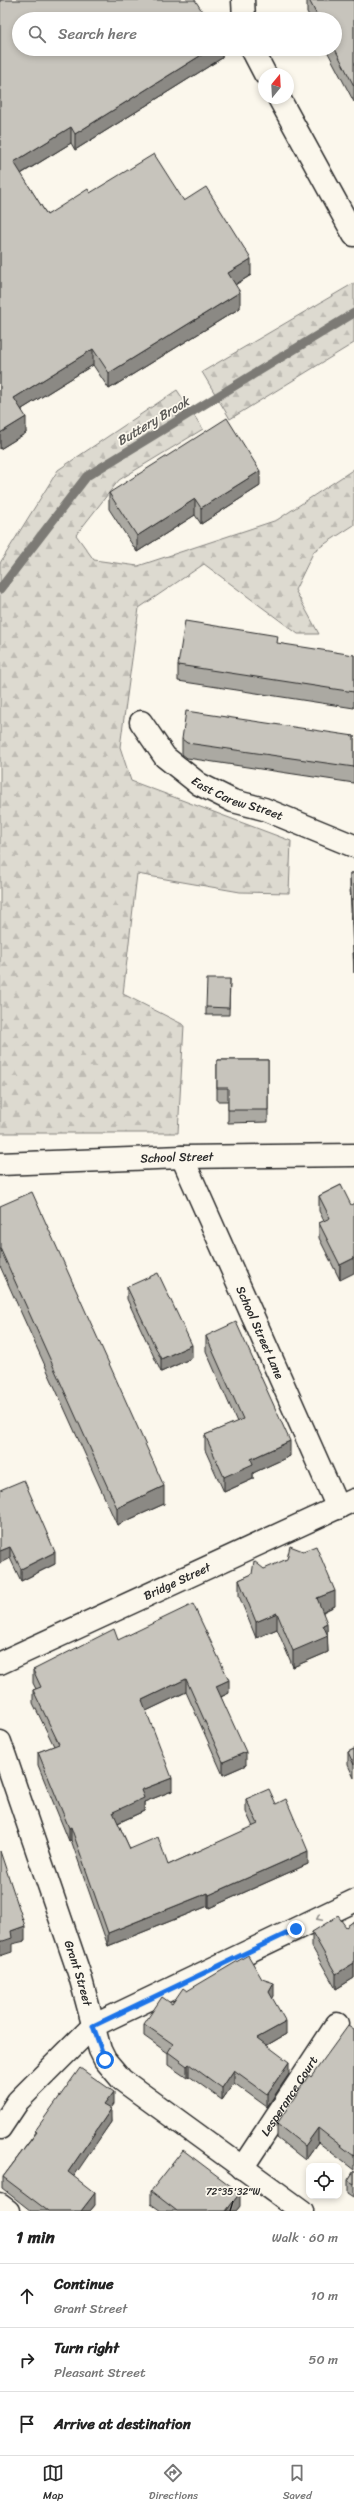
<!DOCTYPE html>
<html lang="en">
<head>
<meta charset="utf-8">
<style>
	:root { --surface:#fff; --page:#f6f6f6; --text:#222; --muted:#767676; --line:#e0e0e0; --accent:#2b2b2b }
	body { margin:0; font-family:Sriracha,sans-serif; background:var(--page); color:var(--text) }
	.controls { position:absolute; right:12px; bottom:12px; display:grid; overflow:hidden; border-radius:8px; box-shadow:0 2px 6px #0003 }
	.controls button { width:36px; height:36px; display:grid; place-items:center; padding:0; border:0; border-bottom:1px solid var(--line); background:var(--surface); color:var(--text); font:20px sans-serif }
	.compass { position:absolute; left:258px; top:68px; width:36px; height:36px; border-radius:50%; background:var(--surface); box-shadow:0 2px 6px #0003; rotate:18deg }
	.stop { position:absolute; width:12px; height:12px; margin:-9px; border:3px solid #1a73e8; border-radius:50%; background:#fff }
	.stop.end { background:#1a73e8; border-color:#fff; box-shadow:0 1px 4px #0008 }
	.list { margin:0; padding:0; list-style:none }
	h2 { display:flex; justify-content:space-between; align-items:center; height:52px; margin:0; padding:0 16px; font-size:17px }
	h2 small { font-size:13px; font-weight:400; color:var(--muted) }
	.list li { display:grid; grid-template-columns:26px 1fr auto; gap:12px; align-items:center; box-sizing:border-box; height:64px; padding:0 16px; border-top:1px solid var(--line) }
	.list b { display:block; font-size:15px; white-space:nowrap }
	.list p { margin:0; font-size:13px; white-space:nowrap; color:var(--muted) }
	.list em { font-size:13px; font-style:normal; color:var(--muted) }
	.icon { flex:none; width:22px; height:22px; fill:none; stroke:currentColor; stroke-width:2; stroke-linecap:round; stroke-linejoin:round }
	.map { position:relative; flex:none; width:354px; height:2211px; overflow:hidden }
	.search { position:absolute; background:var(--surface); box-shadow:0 2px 6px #0003; left:12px; right:12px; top:12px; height:44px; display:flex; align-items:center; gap:10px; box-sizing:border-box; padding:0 14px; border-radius:22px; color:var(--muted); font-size:15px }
	.sheet { height:244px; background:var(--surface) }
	nav { display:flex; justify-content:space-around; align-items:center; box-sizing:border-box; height:56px; border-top:1px solid var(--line); background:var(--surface); font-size:11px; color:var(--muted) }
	nav a { display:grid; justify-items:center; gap:2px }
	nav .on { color:var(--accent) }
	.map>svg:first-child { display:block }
	.forest { fill:url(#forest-firs); stroke:#84827e }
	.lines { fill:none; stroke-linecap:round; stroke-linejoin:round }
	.stream { stroke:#7b7a75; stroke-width:9 }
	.minor-casing { stroke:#2b2b2b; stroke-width:25 }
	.major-casing { stroke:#2b2b2b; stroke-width:25 }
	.minor { stroke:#fbf7ec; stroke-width:22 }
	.major { stroke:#fbf7ec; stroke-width:22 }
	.wall { fill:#aba9a2; stroke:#2b2b2b }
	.shaded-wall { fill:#8b8984; stroke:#2b2b2b }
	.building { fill:#c7c4bc; stroke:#2b2b2b }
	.oneway { stroke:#93918c }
	.route { stroke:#1a73e8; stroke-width:5 }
	.ticks { fill:none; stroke:#2b2b2b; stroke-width:1.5 }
	.labels { text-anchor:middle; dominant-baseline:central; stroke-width:3.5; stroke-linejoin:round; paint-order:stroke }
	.street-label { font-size:12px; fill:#2b2b2b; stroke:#fbf7ec }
	.water-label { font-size:13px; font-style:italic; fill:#5a5956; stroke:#fbf7ec }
	.ticks-label { font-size:10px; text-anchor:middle; fill:#2b2b2b; stroke:#fbf7ec; stroke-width:3.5; stroke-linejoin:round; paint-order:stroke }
</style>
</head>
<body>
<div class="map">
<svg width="354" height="2211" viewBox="0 0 354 2211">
	<defs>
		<pattern id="forest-firs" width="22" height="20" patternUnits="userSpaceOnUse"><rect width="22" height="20" fill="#dddad0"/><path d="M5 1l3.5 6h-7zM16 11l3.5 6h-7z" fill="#bebbb3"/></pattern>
	</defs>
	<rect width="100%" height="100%" fill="#fbf7ec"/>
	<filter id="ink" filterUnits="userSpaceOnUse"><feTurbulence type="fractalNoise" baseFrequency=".025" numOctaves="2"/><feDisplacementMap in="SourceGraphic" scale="8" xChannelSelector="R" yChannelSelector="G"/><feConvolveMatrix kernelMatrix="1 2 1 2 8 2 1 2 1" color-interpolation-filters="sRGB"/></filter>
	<g filter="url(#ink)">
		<path class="forest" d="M354,283V343L230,419L202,372Z
			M177,390L203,429L119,480L76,535L94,560L138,566L277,520L354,469V525L314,551L295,590L319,634H298L204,564L139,608L120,747L131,781L291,841L289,893L240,892L137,874L123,994L184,1025L178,1133H0V563L58,470Z"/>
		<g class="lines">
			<path class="stream" d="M0,589L87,476L354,313"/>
			<defs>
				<g id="minor">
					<path d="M243,0L244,19"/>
					<path d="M252,49L265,74"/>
					<path d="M279,98L354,235"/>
					<path id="s1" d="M141,722L165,757L199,784L233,801L264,809L354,846"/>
					<path id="s2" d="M182,1157L338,1508"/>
					<path id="s3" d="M0,1164L182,1157L354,1155"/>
					<path id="s4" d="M0,1742L80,1976L100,2050L105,2060L122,2080L302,2211"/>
					<path d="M0,2128L18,2101L93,2026L354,1901"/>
					<path id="s5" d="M242,2168L337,2024"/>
					<path d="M0,2205L8,2211"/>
				</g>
				<g id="major">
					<path id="s6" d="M0,1663L354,1500"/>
				</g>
			</defs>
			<use href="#minor" class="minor-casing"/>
			<use href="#major" class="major-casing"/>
			<use href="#minor" class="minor"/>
			<use href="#major" class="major"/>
		</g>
		<path class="wall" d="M0,0L222,49V58L75,150L71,143L21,174L47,215L90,193L184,201L251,275L235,285L240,308L109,389L93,365L22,409L26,433L0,449Z
			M307,0H354V102L326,49H335V19H311L307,12Z
			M260,486L201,524L195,515L137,552L109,509V493Z
			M354,655V708L178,681V665Z
			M354,736V783L187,758L182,754V739Z
			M350,873H354V973L350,887Z
			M230,979L229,1015H206V1007Z
			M217,1060H268V1122L228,1123V1101H217Z
			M341,1185L340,1280L319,1238V1223L324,1221L319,1211V1196Z
			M0,1206L164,1504L117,1525L0,1266Z
			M127,1287L192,1358L161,1372L127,1299Z
			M206,1336L290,1456L253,1473V1479L224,1492L205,1450V1435L237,1422L206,1351Z
			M0,1490L55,1564L21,1581L10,1558Z
			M264,1569L335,1606L323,1612L327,1635L328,1652L293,1667L277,1629L256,1638L239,1596V1580Z
			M118,1640L229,1693L221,1697L246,1765L223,1775L186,1692L146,1711L172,1791L144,1802V1811L118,1823L130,1849L168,1865L253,1827L246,1812V1799L276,1804L308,1864L209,1908L208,1906L108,1946L71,1840L69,1841L38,1765V1752L54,1746L33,1703V1690L36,1689L33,1683V1670Z
			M354,1749V1778L348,1765V1752Z
			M354,1921V1978L336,1989L312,1947V1932L346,1927Z
			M262,1979L274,1996L272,1998L286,2034L266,2046L289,2074L267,2107L234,2083L222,2100L189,2076L187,2078L168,2065V2053L144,2036V2024L172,2004L187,1991Z
			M354,2030V2170L318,2142L305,2160L277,2138V2124L311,2077Z
			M114,2104L110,2109L111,2122L73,2176L95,2205L90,2211H31L3,2189V2177L35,2134V2131Z
			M354,2171V2198L348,2194V2180Z
			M151,2191L240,2206L236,2211H161L151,2204Z"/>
		<path class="shaded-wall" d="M211,49H222V58L75,150V134Z
			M71,127V143L14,178V162Z
			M251,259V275L228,289V273Z
			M240,292V308L109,389V373Z
			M93,349V365L14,414V398Z
			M26,417V433L0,449V433Z
			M260,471V486L201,524V508Z
			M195,499V515L137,552V536Z
			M354,1258V1273L340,1280V1265Z
			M192,1345V1358L161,1372V1359Z
			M290,1441V1456L253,1473V1479L224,1492V1477L251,1459Z
			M164,1486V1504L117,1525V1508Z
			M10,1547V1558L0,1563V1551Z
			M55,1552V1564L21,1581V1569Z
			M335,1591V1606L317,1614V1598Z
			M277,1613V1629L256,1638V1622Z
			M327,1623L328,1652L293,1667V1651L323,1625Z
			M186,1679V1692L142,1713V1700Z
			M229,1680V1693L216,1699V1686Z
			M246,1752V1765L223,1775V1762Z
			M172,1778V1791L144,1802V1811L113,1825V1812L141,1790Z
			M71,1827V1840L69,1841V1828Z
			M308,1851V1864L209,1908V1895Z
			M208,1893V1906L108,1946V1933Z
			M25,1926V1941L12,1944V1952L0,1956V1942L11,1931Z
			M354,1963V1978L336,1989V1974Z
			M274,1983V1996L269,2005V1992Z
			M286,2022V2034L257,2051V2038Z
			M289,2062V2074L267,2107V2094Z
			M189,2064V2076L187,2078V2066Z
			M234,2070V2083L222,2100V2088Z
			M114,2092V2104L104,2118V2105Z
			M111,2109V2122L68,2185V2172Z
			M318,2128V2142L305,2160V2146Z
			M95,2193V2205L90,2211H81Z
			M240,2193V2206L236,2211H226Z"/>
		<path class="building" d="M0,0H195L207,19H19V49H211L75,134L71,127L14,162L47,215L88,189L90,193L154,154L184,201L206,187L251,259L228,273L240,292L109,373L93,349L14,398L26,417L0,433Z
			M309,0H354V86L335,49V19H319Z
			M227,418L260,471L201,508L195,499L137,536L109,493Z
			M185,621L278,636L277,643L354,655V692L178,665Z
			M186,711L354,736V767L187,743L182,739Z
			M350,873H354V959Z
			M207,979H230L229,1008L206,1007Z
			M217,1060H268V1110H228V1088H217Z
			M341,1185L351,1205L354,1203V1258L340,1265L319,1223L330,1218L319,1196Z
			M32,1192L164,1486L117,1508L0,1248V1206Z
			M158,1273L192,1345L161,1359L127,1287Z
			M236,1322L290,1441L251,1459L253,1464L224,1477L205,1435L243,1419L206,1336Z
			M24,1480L55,1552L21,1569L10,1547L0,1551V1490Z
			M290,1546L303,1551L316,1546L335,1591L317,1598L327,1623L323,1625L328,1636L293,1651L277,1613L256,1622L239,1580L252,1574L254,1561L264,1569L287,1559Z
			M193,1604L229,1680L216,1686L246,1752L223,1762L186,1679L142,1700L172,1778L141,1790L144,1798L113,1812L130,1849L158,1837L168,1865L258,1824L246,1799L269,1789L276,1804L286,1799L308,1851L209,1895L208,1893L108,1933L71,1827L69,1828L38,1752L59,1744L33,1690L41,1687L33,1670L114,1629L118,1640Z
			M354,1749V1765L348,1752Z
			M0,1851L25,1926L11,1931L12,1938L0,1942Z
			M338,1916L346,1927L354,1921V1963L336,1974L312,1932Z
			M248,1955L262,1979L274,1983L269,1992L286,2022L257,2038L289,2062L267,2094L234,2070L222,2088L189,2064L187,2066L168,2052L173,2044L144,2024L162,1997L172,2004L183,1988L187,1991Z
			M348,2026L354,2030V2156L318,2128L305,2146L277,2124L309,2075L311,2077Z
			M80,2068L114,2092L104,2105L111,2109L68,2172L95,2193L81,2211H48L3,2177L37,2132L35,2131Z
			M183,2150L240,2193L226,2211H177L151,2191Z
			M354,2171V2184L348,2180Z"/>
		<defs><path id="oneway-chevron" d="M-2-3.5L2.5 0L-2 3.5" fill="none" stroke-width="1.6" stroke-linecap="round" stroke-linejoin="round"/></defs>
		<use class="oneway" href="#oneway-chevron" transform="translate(319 1918) rotate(154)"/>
	</g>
	<g class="lines" filter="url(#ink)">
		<path class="route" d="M105,2060L93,2026L296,1929"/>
	</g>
	<path class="ticks" d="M230,2211L233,2201"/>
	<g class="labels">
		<g class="street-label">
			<text stroke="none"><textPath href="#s1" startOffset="127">East Carew Street</textPath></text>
			<text stroke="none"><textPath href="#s3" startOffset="177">School Street</textPath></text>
			<text stroke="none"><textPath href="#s2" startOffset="192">School Street Lane</textPath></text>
			<text stroke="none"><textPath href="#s6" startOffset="195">Bridge Street</textPath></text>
			<text stroke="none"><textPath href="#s4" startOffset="244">Grant Street</textPath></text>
			<text stroke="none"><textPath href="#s5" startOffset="86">Lesperance Court</textPath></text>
		</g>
		<g class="water-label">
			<text transform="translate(153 421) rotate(-31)">Buttery Brook</text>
		</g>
	</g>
	<g class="ticks-label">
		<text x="233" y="2195">72°35'32"W</text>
	</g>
</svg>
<div class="controls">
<button><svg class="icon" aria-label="locate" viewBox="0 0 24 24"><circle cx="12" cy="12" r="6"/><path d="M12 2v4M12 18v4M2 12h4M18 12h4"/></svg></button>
</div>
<svg class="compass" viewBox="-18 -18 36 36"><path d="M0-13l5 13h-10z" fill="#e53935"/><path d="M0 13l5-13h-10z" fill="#767676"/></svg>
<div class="stop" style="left:105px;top:2060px"></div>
<div class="stop end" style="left:296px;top:1929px"></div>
<div class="search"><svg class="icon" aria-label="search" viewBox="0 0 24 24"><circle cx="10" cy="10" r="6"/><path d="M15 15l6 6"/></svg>Search here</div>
</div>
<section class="sheet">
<h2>1 min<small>Walk · 60 m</small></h2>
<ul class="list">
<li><svg class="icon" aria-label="ahead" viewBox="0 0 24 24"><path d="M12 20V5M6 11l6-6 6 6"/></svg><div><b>Continue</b><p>Grant Street</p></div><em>10 m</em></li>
<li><svg class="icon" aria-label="right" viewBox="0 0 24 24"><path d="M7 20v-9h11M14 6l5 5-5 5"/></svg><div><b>Turn right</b><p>Pleasant Street</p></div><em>50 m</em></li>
<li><svg class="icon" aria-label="arrive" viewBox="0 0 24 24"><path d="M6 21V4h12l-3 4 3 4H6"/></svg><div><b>Arrive at destination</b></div></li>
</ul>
</section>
<nav>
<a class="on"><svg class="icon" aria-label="map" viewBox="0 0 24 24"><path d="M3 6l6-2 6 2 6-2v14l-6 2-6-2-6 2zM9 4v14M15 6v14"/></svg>Map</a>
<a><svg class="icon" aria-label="directions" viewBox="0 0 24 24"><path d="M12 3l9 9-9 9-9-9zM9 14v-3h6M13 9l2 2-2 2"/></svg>Directions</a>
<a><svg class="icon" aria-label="saved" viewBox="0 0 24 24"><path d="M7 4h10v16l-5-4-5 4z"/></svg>Saved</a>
</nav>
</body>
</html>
